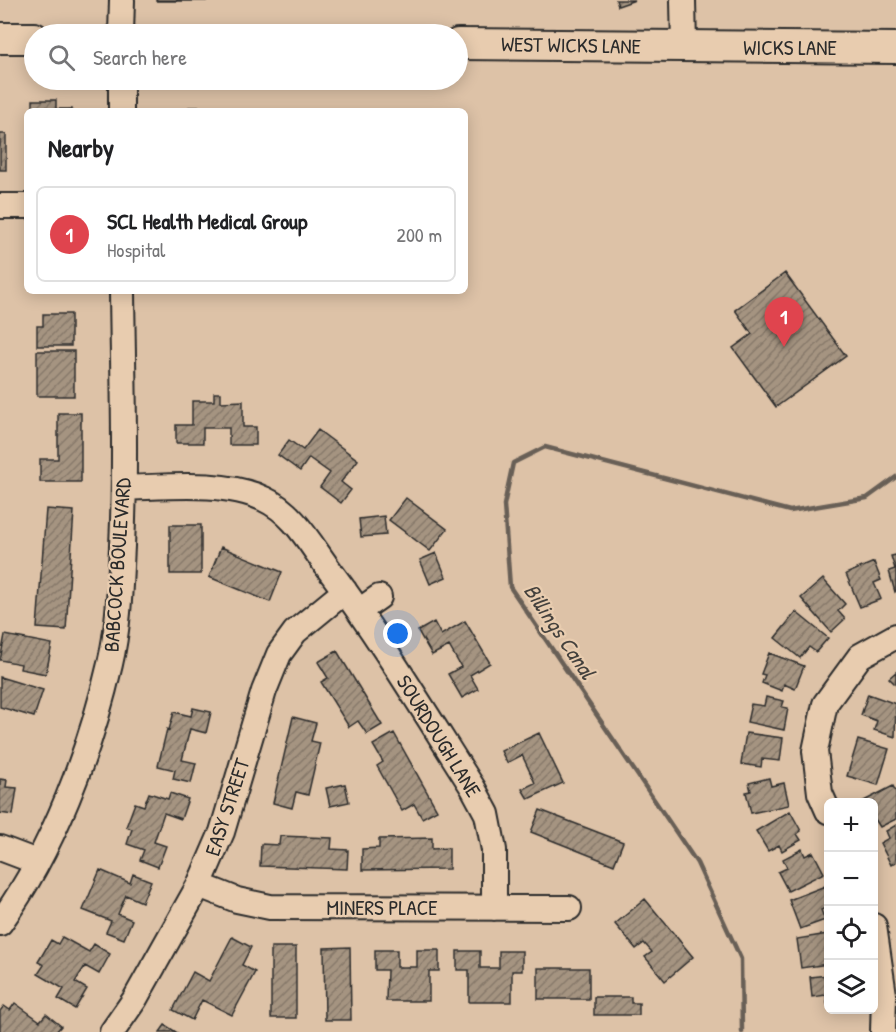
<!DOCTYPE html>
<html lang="en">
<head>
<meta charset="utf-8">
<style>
	:root { --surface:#fff; --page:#f2f2f2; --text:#202124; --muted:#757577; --line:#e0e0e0; --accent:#0f766e }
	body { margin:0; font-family:"Patrick Hand",sans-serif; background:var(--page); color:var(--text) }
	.controls { position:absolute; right:18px; bottom:18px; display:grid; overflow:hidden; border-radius:9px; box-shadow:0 3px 15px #0003 }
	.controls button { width:54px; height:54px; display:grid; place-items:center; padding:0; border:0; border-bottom:2px solid var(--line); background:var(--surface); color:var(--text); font:30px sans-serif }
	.you { position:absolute; left:398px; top:634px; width:21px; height:21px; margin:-15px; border:4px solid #fff; border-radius:50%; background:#1a73e8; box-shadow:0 0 0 9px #1a73e833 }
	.badge { display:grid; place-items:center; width:39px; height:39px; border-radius:50%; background:var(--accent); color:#fff; font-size:20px; font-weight:700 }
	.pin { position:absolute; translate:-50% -50px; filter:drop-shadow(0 2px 3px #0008) }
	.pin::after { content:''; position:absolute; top:32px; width:21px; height:18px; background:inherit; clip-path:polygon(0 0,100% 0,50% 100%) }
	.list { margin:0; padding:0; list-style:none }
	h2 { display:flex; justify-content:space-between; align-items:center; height:78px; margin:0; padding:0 24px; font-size:26px }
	h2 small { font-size:20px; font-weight:400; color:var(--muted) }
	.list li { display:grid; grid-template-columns:39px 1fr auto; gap:18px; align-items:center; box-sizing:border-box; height:96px; margin:0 12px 12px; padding:0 12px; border:2px solid var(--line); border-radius:9px }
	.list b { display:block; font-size:22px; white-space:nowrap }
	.list p { margin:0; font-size:20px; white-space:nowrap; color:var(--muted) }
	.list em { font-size:20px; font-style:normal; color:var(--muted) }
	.icon { flex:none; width:33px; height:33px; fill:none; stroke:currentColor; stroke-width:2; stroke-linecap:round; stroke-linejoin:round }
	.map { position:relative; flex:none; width:896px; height:1032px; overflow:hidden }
	.search { position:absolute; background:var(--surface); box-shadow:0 3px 15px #0003; left:24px; top:24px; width:444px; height:66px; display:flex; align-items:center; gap:15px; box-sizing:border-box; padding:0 21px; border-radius:33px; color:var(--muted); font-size:22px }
	.panel { position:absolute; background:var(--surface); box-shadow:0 3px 15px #0003; left:24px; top:108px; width:444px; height:186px; border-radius:9px }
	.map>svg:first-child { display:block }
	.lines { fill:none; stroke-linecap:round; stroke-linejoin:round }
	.stream { stroke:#685f56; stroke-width:4.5 }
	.building { fill:url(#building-hatch); stroke:#2b2b2b; stroke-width:1.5 }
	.minor-casing { stroke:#2b2b2b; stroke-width:28 }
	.major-casing { stroke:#2b2b2b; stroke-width:34 }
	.minor { stroke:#e8ccaf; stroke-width:24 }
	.major { stroke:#e8ccaf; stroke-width:30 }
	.labels { text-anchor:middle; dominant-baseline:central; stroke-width:4.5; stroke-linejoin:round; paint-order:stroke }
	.street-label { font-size:21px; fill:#2b2b2b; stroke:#e8ccaf }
	.water-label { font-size:22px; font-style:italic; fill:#44413d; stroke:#e8ccaf }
</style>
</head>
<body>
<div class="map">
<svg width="896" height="1032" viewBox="0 0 896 1032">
	<defs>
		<pattern id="building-hatch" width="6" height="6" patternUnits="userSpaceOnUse" patternTransform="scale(1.5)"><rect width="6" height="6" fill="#a59481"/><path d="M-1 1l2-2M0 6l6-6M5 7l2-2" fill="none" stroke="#87796a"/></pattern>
	</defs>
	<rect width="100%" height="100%" fill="#ddc2a7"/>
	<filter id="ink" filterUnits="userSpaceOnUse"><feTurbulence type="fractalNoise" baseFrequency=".0167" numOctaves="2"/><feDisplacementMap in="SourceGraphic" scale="12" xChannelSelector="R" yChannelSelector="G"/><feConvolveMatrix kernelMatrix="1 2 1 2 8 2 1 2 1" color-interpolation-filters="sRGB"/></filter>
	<g filter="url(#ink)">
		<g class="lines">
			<path class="stream" d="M742,1032L741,959L697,863L510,587L504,505L513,463L545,447L790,511L867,498L896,477"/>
		</g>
		<path class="building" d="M156,0H206V1H156Z
			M616,0H635L618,6Z
			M33,100H56V109H72V111H33Z
			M189,107H221V111H189Z
			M0,134H6V170H0Z
			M785,273L846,356L776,407L733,348L752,334L735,310Z
			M43,314H71V346H37V326H43Z
			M37,351H74V396H37Z
			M214,393H221V402L243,401V427H256V445H229V428H203V443H176V425H192V401H214Z
			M58,413H81V482H40V459H58Z
			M318,430L358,460L341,482L351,490L341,503L320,487L330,473L309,458L300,471L278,455L289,440L303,450Z
			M406,498L447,529L430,551L389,520Z
			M46,509L74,511L66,630L37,628Z
			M384,516L386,535L361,537L359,519Z
			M170,525H201V574H170Z
			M221,547L282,572L270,602L209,577Z
			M436,553L446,577L430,584L420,560Z
			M896,555V591L895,592L889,571L895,569L891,556Z
			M874,562L881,580L874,583L881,599L860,607L846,574Z
			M823,579L845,604L838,611L845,619L831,632L801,598Z
			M796,612L828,638L816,652L809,647L800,658L775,638Z
			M465,621L490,663L470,675L478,689L462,698L448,674L461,667L449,646L432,655L418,631L434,622L441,635Z
			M5,635L52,644L46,674L20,669L21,664L0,660Z
			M337,651L382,725L367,734L358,721L349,727L321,682L328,678L318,662Z
			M769,653L804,666L795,689L784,684L782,691L762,683L765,675L761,674Z
			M896,672V685L889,678Z
			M0,677L43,690L34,717L0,707Z
			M868,694L896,704L895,737L874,730L877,721L861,715Z
			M766,697L784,701L782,707L788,708L784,730L747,722L751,704L764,706Z
			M193,708L211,712L206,733L190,729L182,760L196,763L191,783L173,779L175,770L158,766L167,729L169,730L174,712L191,716Z
			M293,717L316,723L311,741L320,743L308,795L296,792L292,808L273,803Z
			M394,733L437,810L422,818L414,804L402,811L377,766L383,762L373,745Z
			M539,733L563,783L528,799L522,789L535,783L522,755L507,763L501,751Z
			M746,733L783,738L780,761L762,759L761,767L741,764Z
			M858,740L889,749L878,785L847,776Z
			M769,778L771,786L784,783L789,805L751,813L746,792L751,791L749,783Z
			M0,779L7,780L6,787L17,788L13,815L0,813Z
			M345,784L349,802L330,806L326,788Z
			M893,786L896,792V819L880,827L875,819L874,821V802H862Z
			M149,793L168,799L170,793L188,799L181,819L164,813L154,842L166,846L158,867L140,860L144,850L127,844L132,829L126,827L135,803L144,806Z
			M540,810L623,842L614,865L531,832Z
			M790,811L801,831L797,834L801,840L782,851L779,845L768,851L756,831Z
			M896,825V862L891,865L880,843L889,838L886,831Z
			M280,836L332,838L331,849L348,850L347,869L260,866L261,844L279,845Z
			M432,838V849L449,848V869L362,870V849L379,848V839Z
			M802,849L805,856L813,852L824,873L788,891L778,872L787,868L783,859Z
			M100,870L130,883L133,874L151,881L142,902L126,895L118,914L132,920L124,939L106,932L111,921L83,910Z
			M825,886L828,895V907L821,910L825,920L800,929L789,900Z
			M645,899L693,957L665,981L645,957L652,952L644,943L636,949L615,924Z
			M828,934V964L801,968L797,939Z
			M62,937L89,952L94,944L110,954L99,974L85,966L75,982L87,989L75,1009L58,999L64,989L38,974L44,965L38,962L51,940L58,944Z
			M232,937L251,947L242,965L255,972L232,1015L202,1000L192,1020L173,1010L193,972L209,981Z
			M271,947H296V1018H271Z
			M350,947L351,1020H325L324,948Z
			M375,950H397V967H417V950H439V971H429V1001H386L387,970H375Z
			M457,951H480V968H499V951H522V971H512V1002H469V970H457Z
			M538,968H589V999H538Z
			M828,975V1004H827L826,995L812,997L810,977Z
			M594,997H631V1003H639V1015H594Z
			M15,1003L40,1021L46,1014L61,1026L56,1032H0V1011L4,1006L10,1010Z
			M165,1025L176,1032H160Z"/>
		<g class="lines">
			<defs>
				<path id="minor" d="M683,0L684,47
					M121,34L122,0
					M121,80V111
					M0,206H27
					M124,488C166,487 225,480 264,499C293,512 309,542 328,568C380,638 426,714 473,788L487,814L494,850V908
					M359,611L379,597
					M828,811L820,793L815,751L825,704L860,656L896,636
					M0,848L37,862
					M199,885L237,900L270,907L569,908
					M0,923C53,850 90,751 110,664C119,626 120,585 122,546C126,461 123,376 122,291
					M874,926L884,995L883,1032
					M112,1032L135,999L199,885L222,832L264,691L279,654L295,632L345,591"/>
				<path id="major" d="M0,38H34
					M458,44L896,48"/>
			</defs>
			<use href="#minor" class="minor-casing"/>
			<use href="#major" class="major-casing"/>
			<use href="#minor" class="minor"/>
			<use href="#major" class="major"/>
		</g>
	</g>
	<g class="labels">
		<g class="street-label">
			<text transform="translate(571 45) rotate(1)">WEST WICKS LANE</text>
			<text x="790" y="47">WICKS LANE</text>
			<text transform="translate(117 565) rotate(-86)">BABCOCK BOULEVARD</text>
			<text transform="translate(439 736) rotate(58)">SOURDOUGH LANE</text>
			<text transform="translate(227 807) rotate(-72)">EASY STREET</text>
			<text x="382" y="907">MINERS PLACE</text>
		</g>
		<g class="water-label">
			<text transform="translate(560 631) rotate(56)">Billings Canal</text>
		</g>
	</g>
</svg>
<div class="controls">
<button>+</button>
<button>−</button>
<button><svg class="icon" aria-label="locate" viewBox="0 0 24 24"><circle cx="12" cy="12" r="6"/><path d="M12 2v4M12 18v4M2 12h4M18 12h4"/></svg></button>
<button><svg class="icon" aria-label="layers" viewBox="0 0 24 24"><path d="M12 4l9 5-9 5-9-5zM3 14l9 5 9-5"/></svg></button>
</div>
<div class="you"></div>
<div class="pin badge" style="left:784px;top:347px;background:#e0444e">1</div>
<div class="search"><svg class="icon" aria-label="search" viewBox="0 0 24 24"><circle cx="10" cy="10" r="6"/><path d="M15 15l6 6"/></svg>Search here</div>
<section class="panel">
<h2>Nearby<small></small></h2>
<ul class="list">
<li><span class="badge" style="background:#e0444e">1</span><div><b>SCL Health Medical Group</b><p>Hospital</p></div><em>200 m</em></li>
</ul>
</section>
</div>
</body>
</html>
